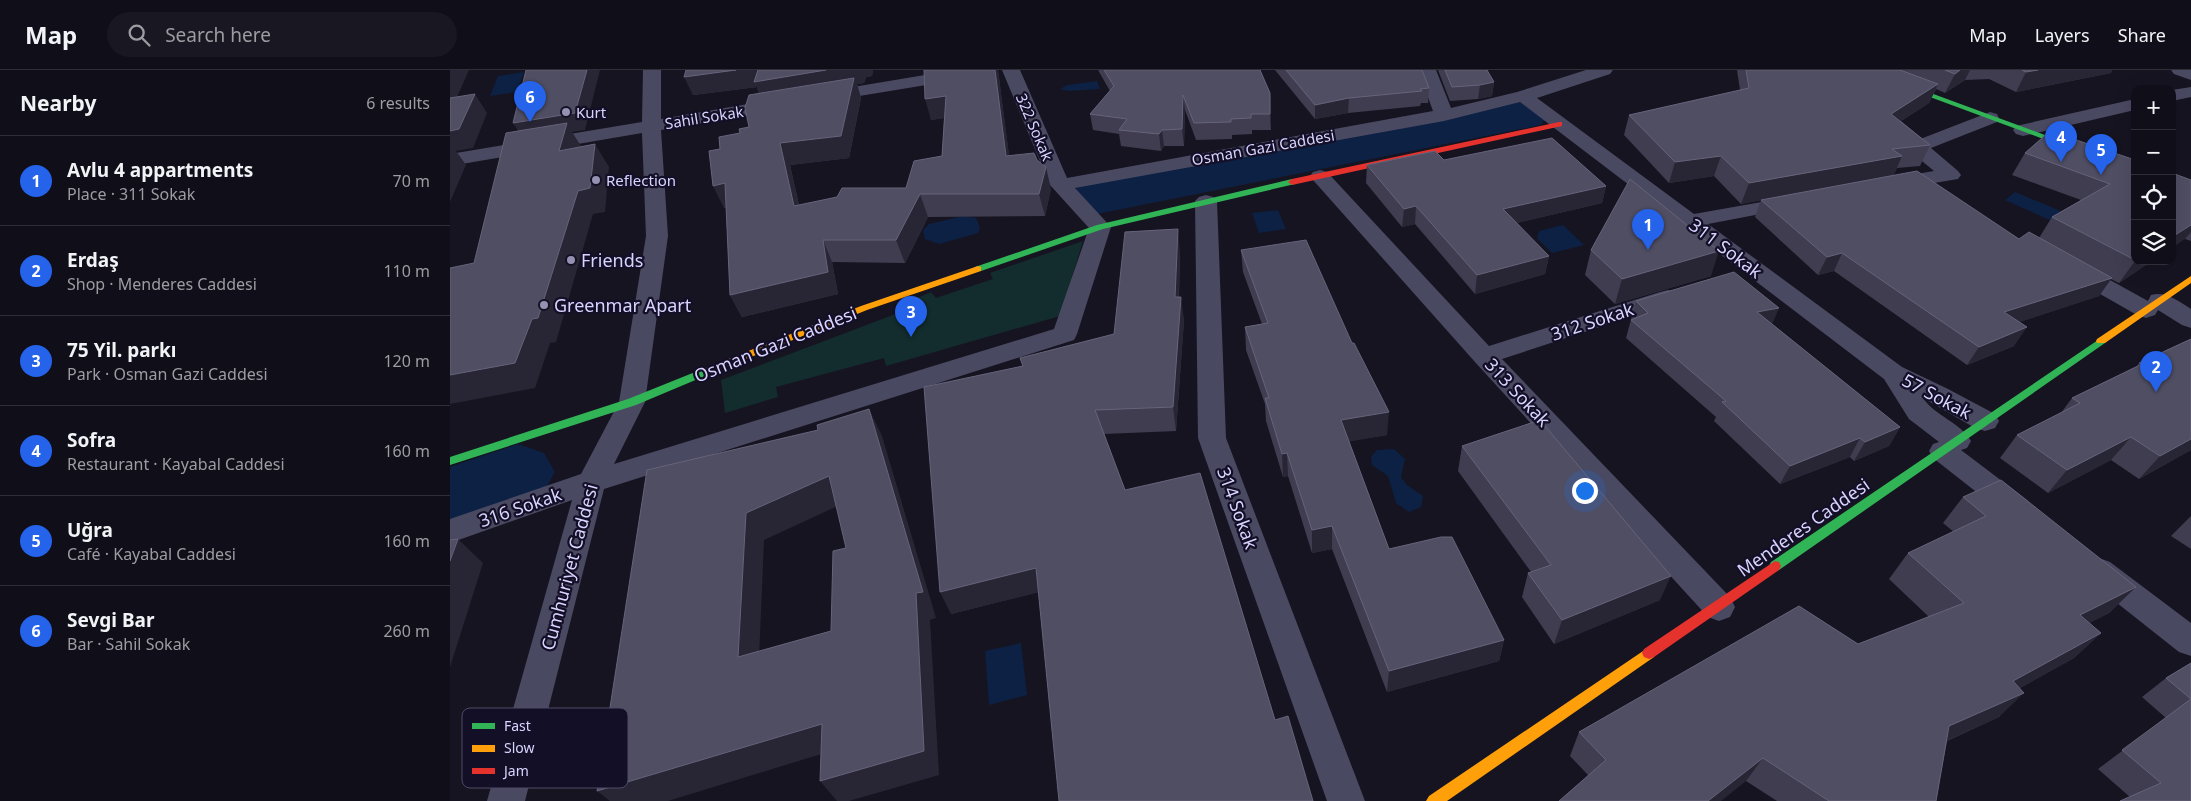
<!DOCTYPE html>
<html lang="en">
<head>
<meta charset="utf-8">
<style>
	:root { --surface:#100f19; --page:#191822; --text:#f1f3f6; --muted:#9c9ca2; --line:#302f38; --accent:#2563eb }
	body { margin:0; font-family:"Noto Sans",sans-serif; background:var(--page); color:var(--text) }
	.controls { position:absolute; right:15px; top:15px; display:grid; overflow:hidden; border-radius:10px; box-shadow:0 5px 20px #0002 }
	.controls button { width:45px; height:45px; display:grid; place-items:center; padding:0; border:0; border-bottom:1px solid var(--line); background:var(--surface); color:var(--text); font:25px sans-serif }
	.you { position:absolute; left:1134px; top:420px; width:18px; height:18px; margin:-12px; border:4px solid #fff; border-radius:50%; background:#1a73e8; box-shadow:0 0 0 8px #1a73e833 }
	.badge { display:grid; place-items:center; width:32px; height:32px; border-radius:50%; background:var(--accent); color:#fff; font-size:16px; font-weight:700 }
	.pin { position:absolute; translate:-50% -41px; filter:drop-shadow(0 1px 2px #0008) }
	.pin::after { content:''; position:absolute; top:26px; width:18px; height:15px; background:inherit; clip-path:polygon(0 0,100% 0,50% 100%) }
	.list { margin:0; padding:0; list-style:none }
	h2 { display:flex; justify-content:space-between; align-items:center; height:65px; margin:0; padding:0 20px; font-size:21px }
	h2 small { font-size:16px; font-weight:400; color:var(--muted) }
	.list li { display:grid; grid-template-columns:32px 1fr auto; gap:15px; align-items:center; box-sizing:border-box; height:90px; padding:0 20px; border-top:1px solid var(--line) }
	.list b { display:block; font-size:19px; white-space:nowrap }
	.list p { margin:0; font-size:16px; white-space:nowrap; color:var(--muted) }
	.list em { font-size:16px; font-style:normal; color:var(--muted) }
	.icon { flex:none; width:28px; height:28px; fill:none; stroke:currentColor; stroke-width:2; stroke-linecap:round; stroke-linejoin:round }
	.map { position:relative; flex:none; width:1741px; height:731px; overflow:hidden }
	header { display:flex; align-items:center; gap:30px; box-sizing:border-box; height:70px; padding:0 25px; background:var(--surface); border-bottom:1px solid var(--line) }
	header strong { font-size:24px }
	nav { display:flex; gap:28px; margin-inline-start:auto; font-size:18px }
	.search { width:350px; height:45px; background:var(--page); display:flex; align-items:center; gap:12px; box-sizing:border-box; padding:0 18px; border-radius:28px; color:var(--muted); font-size:19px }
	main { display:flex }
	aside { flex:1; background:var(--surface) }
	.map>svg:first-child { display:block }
	.green { fill:#132c2d }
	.water { fill:#0d2144 }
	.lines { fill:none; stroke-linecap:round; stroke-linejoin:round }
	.river { fill:#0d2144; fill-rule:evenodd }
	.street { fill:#4a4962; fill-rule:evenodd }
	.fast { fill:#30b455; fill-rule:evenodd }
	.slow { fill:#ff9f0a; fill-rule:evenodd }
	.jam { fill:#e5322d; fill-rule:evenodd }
	.wall { fill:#403d50 }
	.shaded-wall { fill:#282635 }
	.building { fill:#504e63; stroke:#66637b; fill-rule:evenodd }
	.poi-dot { fill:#9591b1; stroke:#130f26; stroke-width:2 }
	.labels { text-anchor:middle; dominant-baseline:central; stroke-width:4.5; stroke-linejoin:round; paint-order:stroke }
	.far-poi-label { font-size:15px; fill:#d9d4ff; stroke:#130f26; text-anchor:start }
	.far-street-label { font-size:15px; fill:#d9d4ff; stroke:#130f26 }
	.street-label { font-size:18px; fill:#d9d4ff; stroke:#130f26 }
	.poi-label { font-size:18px; fill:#d9d4ff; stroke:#130f26; text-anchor:start }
	.key { fill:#130f26; stroke:#4e4a67; stroke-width:1 }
	.key-label { font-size:14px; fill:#d9d4ff }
</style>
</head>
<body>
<header>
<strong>Map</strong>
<div class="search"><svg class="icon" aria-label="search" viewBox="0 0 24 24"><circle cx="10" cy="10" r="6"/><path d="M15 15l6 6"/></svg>Search here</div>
<nav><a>Map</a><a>Layers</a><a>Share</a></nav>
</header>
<main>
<aside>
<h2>Nearby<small>6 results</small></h2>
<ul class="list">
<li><span class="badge">1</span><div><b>Avlu 4 appartments</b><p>Place · 311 Sokak</p></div><em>70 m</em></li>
<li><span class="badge">2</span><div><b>Erdaş</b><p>Shop · Menderes Caddesi</p></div><em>110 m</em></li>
<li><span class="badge">3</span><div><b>75 Yil. parkı</b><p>Park · Osman Gazi Caddesi</p></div><em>120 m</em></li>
<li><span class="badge">4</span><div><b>Sofra</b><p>Restaurant · Kayabal Caddesi</p></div><em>160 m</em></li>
<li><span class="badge">5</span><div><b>Uğra</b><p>Café · Kayabal Caddesi</p></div><em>160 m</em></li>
<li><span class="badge">6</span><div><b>Sevgi Bar</b><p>Bar · Sahil Sokak</p></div><em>260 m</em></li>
</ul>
</aside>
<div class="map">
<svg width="1741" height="731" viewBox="0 0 1741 731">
	<rect width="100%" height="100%" fill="#161421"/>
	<path class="green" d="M633,171L610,246L436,296L434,288L326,317L328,327L275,343L271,310L464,237L460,231L481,222L486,228L543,209L540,203Z"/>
	<path class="water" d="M74,2L67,22L40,26L48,6Z
		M647,11L650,19L619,21L610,19L617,15Z
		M1565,122L1613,142L1602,151L1555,130Z
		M828,140L836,159L809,163L802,143Z
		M513,146L526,148L530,157L528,163L489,174L475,169L473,160L479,154Z
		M1113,155L1134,175L1102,183L1087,168L1089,161Z
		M944,379L955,389L951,407L957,415L973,426L971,437L959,442L946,433L938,406L922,395L921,387L927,380Z
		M571,573L577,625L539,635L535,581Z"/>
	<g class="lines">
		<path class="river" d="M1074,30L1091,35L1098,45L1091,55L647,144L628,140L620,128L628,116L647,112Z
			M68,374L94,383L105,402L94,421L0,455V397Z"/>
		<path class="street" d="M193,0H211V49L333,28L340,30L342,34L340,38L333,40L211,60L218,166L195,332L164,394L604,259L639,158L600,115L552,0H570L617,108L983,41L968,0H986L1001,38L1067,22L1136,0H1163L1160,4L1087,28L1244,144L1345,126L1352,128L1356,132L1352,136L1258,154L1452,297L1498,319L1545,344L1549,351L1545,358L1535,361L1525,358L1473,328C1485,346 1510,352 1521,371L1517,378L1511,380L1577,430L1582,438L1577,446L1567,449L1557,446L1483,388L1479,381L1483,374L1489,372L1459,349L1434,309L1070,32L994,51L625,118L661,157L627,264L624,270L154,419L75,731H37L122,430L0,473V449L131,404L169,332L196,166L192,63L0,96V84L192,52Z
			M505,0H546L543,4L537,5L373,32L367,31L364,27L367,23Z
			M1721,0H1741V10L1724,4Z
			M1741,17V27L1722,31V20Z
			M1685,29V40L1573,66L1566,64L1563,60L1566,56Z
			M1540,42L1547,44L1549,48L1547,52L1481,78L1508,101L1511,105L1508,109L1484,113L1491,120L1488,124C1476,127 1459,120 1452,110L1455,106L1484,101L1460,81L1457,77L1460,73Z
			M870,100L877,102L1039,276L1210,222L1218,220L1226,222L1230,227L1226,232L1052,289L1280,527L1285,537L1280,547L1269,551L1258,547L1025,292L863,110L860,106L863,102Z
			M756,125L763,127L767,131L776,368L915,731H877L748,368L745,131L749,127Z
			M1623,192L1631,194L1698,231L1701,225C1716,221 1728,231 1741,239V258L1732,255L1708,240L1705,245L1696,248L1687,245L1615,204L1612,199L1615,194Z
			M1649,488L1660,492L1741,553V586L1729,582L1638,510L1633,501L1638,492Z"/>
		<path class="fast" d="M1407,0H1418L1685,98V103Z
			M842,109L846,112L845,114L653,159L531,201H525L523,199L525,197L647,155Z
			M1651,268L1656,271L1655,273L1329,500L1325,501L1321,500L1319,496L1321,492Z
			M270,292L274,294L275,296L274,298L186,335L0,395V387L178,329Z"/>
		<path class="slow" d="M528,196L531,197V201L417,240L274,298L270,300L265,296L266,294L411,236Z
			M1741,206V213L1655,273H1647L1646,271L1647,269Z
			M1199,577L1204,579L1206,583L1204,587L997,731H976L979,726Z"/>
		<path class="jam" d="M1109,52H1112V56L842,115L838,112L842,109Z
			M1325,491L1329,492L1331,496L1329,500L1204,587L1199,589L1194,587L1192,583L1194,579Z"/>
	</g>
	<path class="wall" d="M236,0H423L422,6L416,7L414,13L407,14L411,28L399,88L340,95L349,135L456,118L492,86L494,48L481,50L474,0H548L559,86L601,119L595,146L478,147L455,193L382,192L388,224L292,247L280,225L276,138H274L270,79L290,63L299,57L309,23L307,17L243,25Z
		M648,0H810L820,23L821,60H802V64L782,65V69L746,70L735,40L734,76H714L711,81L671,76L669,64L643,60L640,44L660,21Z
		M825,0H972L979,18L978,33H971L970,36L898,43L865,49Z
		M988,0H1037L1044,12L1042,26L1028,29L1000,31Z
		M1287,0H1662L1661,3L1566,22L1539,9L1515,10L1495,23L1486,19L1479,33L1451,51L1480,75L1470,96L1447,98L1443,106L1569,169L1589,168L1602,147L1631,130L1562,105L1575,83L1685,90V191H1702L1669,213L1661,209L1649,226L1569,252L1564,276L1517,295L1384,201L1368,205L1305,147L1311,130L1291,134L1264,106L1219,113L1174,65L1179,45L1290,20Z
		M994,90L1156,116L1152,133L1066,153L1099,186L1095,204L1025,224L965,154L952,157L916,113L917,95Z
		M1741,110V171L1735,169Z
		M791,180L937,365L899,371L939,479L1054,570L1049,591L937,622L882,479L862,483L838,406L833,407L816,351L815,334L796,280L795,257L812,254L793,202Z
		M1141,180L1261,206L1165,234L1135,205Z
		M730,182L729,227L734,250L726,361L654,364L675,420L825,650L863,731L588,522L501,544L573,296L664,264Z
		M1186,231L1322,254L1450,357L1439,376L1404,391L1400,387L1330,414L1264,351L1266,347L1176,268Z
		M1741,269V380L1689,409L1661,390L1598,423L1550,388L1567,365L1611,343L1622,328L1686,297L1689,293Z
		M1012,376L1210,530L1104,574L1072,527L1078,503L1081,502L1008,401Z
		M1513,427L1686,517L1659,543L1639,553L1651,563L1624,588L1570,618L1549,647L1497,671L1486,731H1327L1296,711L1138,705L1120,686L1129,662L1408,574L1479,547L1439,509L1458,483L1504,462L1493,453Z
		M1741,446V479L1721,466Z
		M1741,593V731L1680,727L1648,699L1716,648L1692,627L1716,608Z"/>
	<path class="shaded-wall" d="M0,0H19L0,43Z
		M137,0H150L135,60L122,62L131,76L124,104L74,70L63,53Z
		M286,0H423L422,6L416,7L414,13L407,14L411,28L399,88L340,95L354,159L344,136L330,73L307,17L243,25L234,7Z
		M545,0H548L562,108L556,86Z
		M1510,0H1520L1515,10L1495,23L1505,4Z
		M1588,0H1662L1661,3L1566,22L1576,2Z
		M1044,12L1042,26L1028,29L1030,15Z
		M1488,14L1479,33L1432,63L1441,44Z
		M820,23L821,39V60L820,44Z
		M25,24L37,43L23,78L6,81L16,95L0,132V61Z
		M733,25L735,40L734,76L732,59Z
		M496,26L502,47L481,50L475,29Z
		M899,28L898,43L865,49V35Z
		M712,60L714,76L711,81L709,64Z
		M145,74L159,97L155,142L143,144L106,272L100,273L85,318L0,334V305L82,249Z
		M1271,86L1264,106L1219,113L1225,92Z
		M1452,86L1443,107L1291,134L1299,113Z
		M596,97L601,119L595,146L589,124Z
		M275,113L286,135L274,138L263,116Z
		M1156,116L1152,133L1050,157L1053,139Z
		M470,124L478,147L455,193L446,170Z
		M966,136L965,154L952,157L954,139Z
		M1741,155V162L1735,169L1722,178V167Z
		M728,159L730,182L728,251L725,227Z
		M373,170L382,192L388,224L292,247L280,225Z
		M1269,181L1261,206L1165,234L1172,209Z
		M1392,183L1384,201L1368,205L1377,187Z
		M1099,186L1095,204L1025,224L1027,205Z
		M1685,191H1702L1669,213Z
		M1662,208L1649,226L1542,261L1554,242Z
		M731,227L734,250L726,361L723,337Z
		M1329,238L1321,257L1307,242Z
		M1577,257L1564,276L1517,295L1529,277Z
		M419,339L432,366L486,548L480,550L489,705L399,731H387L370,711Z
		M939,342L937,365L891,373V350Z
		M1450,357L1439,376L1404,391L1415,372Z
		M1681,367L1661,390L1598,423L1617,400Z
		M1410,368L1400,387L1330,414L1340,396Z
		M1741,369V380L1689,409L1710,386Z
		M837,383L838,406L833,407L832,384Z
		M379,406L394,433L314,470L308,612L288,587L296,443Z
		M882,456V479L862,483V460Z
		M8,469L33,493L0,597V491Z
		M586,498L594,521L501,544L490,522Z
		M1221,506L1210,530L1104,574L1112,550Z
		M1686,517L1659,543L1604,571L1630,545Z
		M1651,563L1624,588L1538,636L1563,611Z
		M1054,570L1049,591L937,622L939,601Z
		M1574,623L1549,647L1476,680L1499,656Z
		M372,654L391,678L218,731H160L147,721Z
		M1313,688L1296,711L1271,731H1258Z"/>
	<path class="building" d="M76,0H137L125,43L63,53Z
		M236,0H286L234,7Z
		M308,0H376L304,12Z
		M474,0H545L556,86L584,83L587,90L596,97L589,124H470L446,170H373L378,202L280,225L275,113L263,116L259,81L270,79L269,67L290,63L289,59L299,57L295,38L299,25L404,8L391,66L330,73L344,136L387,127L392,118H456L464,91L492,86L496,26L475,29Z
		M654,0H810L820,23V44H801V48L781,49V52L744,53L733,25L732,59L712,60L709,64L669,60L677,49L640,44L664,16Z
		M836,0H972L979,18L970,19L972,21L899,28L865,35Z
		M995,0H1037L1044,12L1030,15L1002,17Z
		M1296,0H1450L1488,14L1441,44L1480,75L1442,79L1452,86L1299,113L1271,86L1225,92L1179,45L1299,18Z
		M1495,0H1510L1505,4Z
		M1572,0H1588L1576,2Z
		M25,24L9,59L0,61V28Z
		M117,53L109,81L145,74L140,118L128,121L88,248L82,249L65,293L0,305V198L24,193L56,63Z
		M1600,61L1685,90V190L1602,147L1660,114L1575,83Z
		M1102,68L1156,116L1053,139L1099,186L1027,205L966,136L954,139L917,95L985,81L994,90Z
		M1467,101L1569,169L1579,162L1662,208L1554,242L1577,257L1529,277L1392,183L1377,187L1311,130Z
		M1722,103L1741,110V155L1722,167Z
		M1180,109L1269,181L1172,209L1141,180Z
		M728,159L725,227H731L723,337L645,340L675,420L750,403L825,650L838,646L863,731H609L586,498L490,522L474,317L573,296L570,288L664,264L675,162Z
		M856,170L902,273H904L939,342L891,350L939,479L991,467H1002L1054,570L939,601L882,456L862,460L837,383L832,384L815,328H819L795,257L818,253L791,180Z
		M1284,202L1329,238L1307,242L1450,357L1415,372L1410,368L1340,396L1272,332L1276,331L1181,250L1198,243L1186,231Z
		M1741,269V369L1710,386L1681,367L1617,400L1567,365L1630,333L1622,328L1692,294L1689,293Z
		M419,339L473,522L466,523L474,681L370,711L372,654L147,721L197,400L368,360L367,355ZM379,406L396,478L383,481L381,561L288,587L296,443Z
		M1090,350L1221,506L1112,550L1078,503L1101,495L1012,376Z
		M1551,410L1686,517L1630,545L1651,563L1563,611L1574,623L1499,656L1486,731H1379L1313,688L1258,731H1109L1156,690L1129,662L1349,536L1408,574L1514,533L1458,483L1536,446L1513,427Z
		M8,469L0,491V470Z
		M1741,593V731H1670L1711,713L1672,680L1741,629L1716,608Z"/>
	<g class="poi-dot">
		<circle cx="116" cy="42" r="5"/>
		<circle cx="146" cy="110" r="5"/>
		<circle cx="121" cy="190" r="5"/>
		<circle cx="94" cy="235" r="5"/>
	</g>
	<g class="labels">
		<g class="far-poi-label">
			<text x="126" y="42">Kurt</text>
			<text x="156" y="110">Reflection</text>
		</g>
		<g class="far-street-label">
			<text transform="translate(254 47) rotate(-9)">Sahil Sokak</text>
			<text transform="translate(585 57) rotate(67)">322 Sokak</text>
			<text transform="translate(813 77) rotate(-10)">Osman Gazi Caddesi</text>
		</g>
		<g class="street-label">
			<text transform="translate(1276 178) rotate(37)">311 Sokak</text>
			<text transform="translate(1142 251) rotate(-18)">312 Sokak</text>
			<text transform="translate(325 274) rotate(-22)">Osman Gazi Caddesi</text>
			<text transform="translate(1068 322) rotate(47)">313 Sokak</text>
			<text transform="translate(1487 326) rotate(28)">57 Sokak</text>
			<text transform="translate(70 437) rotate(-19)">316 Sokak</text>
			<text transform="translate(788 438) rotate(70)">314 Sokak</text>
			<text transform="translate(1353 457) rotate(-35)">Menderes Caddesi</text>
			<text transform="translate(119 497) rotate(-75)">Cumhuriyet Caddesi</text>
		</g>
		<g class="poi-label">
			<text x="131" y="190">Friends</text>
			<text x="104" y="235">Greenmar Apart</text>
		</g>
	</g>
	<rect x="12" y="638" width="166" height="80" rx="8" class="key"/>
	<rect x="22" y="653" width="23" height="6" fill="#30b455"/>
	<rect x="22" y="675" width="23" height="7" fill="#ff9f0a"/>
	<rect x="22" y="698" width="23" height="6" fill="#e5322d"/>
	<g class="key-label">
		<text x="54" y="661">Fast</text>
		<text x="54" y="683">Slow</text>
		<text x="54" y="706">Jam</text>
	</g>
</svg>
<div class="controls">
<button>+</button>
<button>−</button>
<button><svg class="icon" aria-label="locate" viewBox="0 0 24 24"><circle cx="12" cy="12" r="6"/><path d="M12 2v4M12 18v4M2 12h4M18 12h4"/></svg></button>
<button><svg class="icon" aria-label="layers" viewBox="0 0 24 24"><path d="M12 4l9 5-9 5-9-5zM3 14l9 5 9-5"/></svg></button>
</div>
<div class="you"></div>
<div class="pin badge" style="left:1198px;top:180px">1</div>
<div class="pin badge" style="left:1706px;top:322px">2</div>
<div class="pin badge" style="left:461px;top:267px">3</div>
<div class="pin badge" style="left:1611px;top:92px">4</div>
<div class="pin badge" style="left:1651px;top:105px">5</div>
<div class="pin badge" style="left:80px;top:52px">6</div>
</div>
</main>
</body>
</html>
